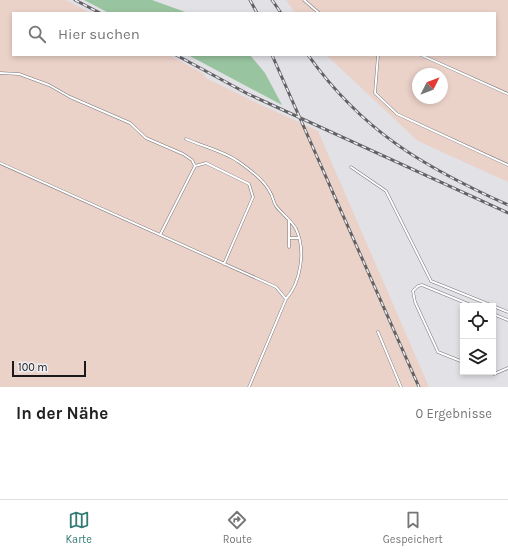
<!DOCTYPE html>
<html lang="de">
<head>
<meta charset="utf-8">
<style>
	:root { --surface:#fff; --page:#f2f2f2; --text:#222; --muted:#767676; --line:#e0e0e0; --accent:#327a74 }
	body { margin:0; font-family:Karla,sans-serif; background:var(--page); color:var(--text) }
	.controls { position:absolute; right:12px; bottom:12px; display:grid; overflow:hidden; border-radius:0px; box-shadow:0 2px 6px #0003 }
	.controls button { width:36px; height:36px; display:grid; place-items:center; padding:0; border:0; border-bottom:1px solid var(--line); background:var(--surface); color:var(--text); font:20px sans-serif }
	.compass { position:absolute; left:412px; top:68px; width:36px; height:36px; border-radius:50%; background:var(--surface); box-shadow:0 2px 6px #0003; rotate:48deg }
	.scale { position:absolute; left:12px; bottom:10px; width:74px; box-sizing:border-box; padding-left:4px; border:2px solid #1a1a1c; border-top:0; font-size:11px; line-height:14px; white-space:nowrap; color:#1a1a1c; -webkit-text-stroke:3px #efeef3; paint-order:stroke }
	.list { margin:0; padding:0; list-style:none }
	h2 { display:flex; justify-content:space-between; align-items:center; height:52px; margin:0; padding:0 16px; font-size:17px }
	h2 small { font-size:13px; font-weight:400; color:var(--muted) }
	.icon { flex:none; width:22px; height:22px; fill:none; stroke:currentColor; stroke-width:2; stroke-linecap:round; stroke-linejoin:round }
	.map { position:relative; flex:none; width:508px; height:387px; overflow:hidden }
	.search { position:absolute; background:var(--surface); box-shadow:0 2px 6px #0003; left:12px; right:12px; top:12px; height:44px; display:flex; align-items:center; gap:10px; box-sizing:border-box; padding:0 14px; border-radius:0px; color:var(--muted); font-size:15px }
	.sheet { height:112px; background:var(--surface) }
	nav { display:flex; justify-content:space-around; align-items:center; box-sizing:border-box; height:56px; border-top:1px solid var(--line); background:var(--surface); font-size:11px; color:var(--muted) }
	nav a { display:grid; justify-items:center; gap:2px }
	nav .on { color:var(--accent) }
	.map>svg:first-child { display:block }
	.industrial { fill:#ebd2c9; fill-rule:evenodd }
	.green { fill:#99c4a0 }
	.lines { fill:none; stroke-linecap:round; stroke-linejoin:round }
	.lane-casing { stroke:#79787c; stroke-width:3 }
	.lane { stroke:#fff; stroke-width:2 }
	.rail-casing { stroke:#626265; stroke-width:3 }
	.rail { stroke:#efeef3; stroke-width:1.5; stroke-dasharray:4.5; stroke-linecap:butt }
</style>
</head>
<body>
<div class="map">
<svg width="508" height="387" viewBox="0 0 508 387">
	<rect width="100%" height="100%" fill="#e1e1e6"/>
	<path class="industrial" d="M0,0H66L91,13H13V55H169L204,74L206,78L257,103L318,131L429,387H0Z
		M286,0H508V182L418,141L326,55H495V13H295ZM418,74H442V98H418Z"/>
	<path class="green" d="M84,0H152L188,13H109Z
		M188,55H250L265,73L282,105Z"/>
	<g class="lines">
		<defs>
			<path id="lane" d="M304,0L319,13
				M378,55L375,93L397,114L508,165
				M421,55L508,94
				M0,73L19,74L49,85L70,97L130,123L146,138L183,154L192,160L195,166
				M186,139C202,146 226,152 239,162C250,170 264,180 270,192C273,196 273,202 276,206C282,214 291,220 296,229C306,250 301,282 286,299
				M0,163L276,287L286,299L249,387
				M351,167L386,191L431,281L493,306
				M160,235L195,166L206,163L249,184L253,197L224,264
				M289,238H298
				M289,247V221
				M493,306L508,312
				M493,314L508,320
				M378,332L401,387
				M463,362L438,352L415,302L413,291L418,286L422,285L473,306
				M487,372L494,374L508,368"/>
		</defs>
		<use href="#lane" class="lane-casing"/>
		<use href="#lane" class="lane"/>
		<defs>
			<path id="rail" d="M75,0L100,13
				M250,0L257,13
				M272,0L281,13
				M176,55L248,94L508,213
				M272,55L419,387
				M308,55C363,132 424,167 508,205"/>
		</defs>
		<use href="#rail" class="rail-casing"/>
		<use href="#rail" class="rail"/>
	</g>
</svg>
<div class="controls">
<button><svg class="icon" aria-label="locate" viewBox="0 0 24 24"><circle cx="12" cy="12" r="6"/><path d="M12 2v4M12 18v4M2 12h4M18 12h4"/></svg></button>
<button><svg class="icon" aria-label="layers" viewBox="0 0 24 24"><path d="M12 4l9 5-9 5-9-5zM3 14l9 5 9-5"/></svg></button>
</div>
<svg class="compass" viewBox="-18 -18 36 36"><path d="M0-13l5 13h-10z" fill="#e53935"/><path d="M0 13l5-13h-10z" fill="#767676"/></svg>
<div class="scale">100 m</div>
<div class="search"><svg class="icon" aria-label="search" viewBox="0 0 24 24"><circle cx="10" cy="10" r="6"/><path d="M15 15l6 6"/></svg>Hier suchen</div>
</div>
<section class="sheet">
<h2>In der Nähe<small>0 Ergebnisse</small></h2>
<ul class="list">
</ul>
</section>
<nav>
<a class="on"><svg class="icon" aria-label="map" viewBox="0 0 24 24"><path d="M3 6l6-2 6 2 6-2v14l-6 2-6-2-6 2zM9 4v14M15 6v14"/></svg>Karte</a>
<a><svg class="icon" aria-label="directions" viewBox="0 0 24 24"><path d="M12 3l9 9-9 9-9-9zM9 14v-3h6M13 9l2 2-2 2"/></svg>Route</a>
<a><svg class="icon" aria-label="saved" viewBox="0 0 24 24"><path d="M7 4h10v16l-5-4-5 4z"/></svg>Gespeichert</a>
</nav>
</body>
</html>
